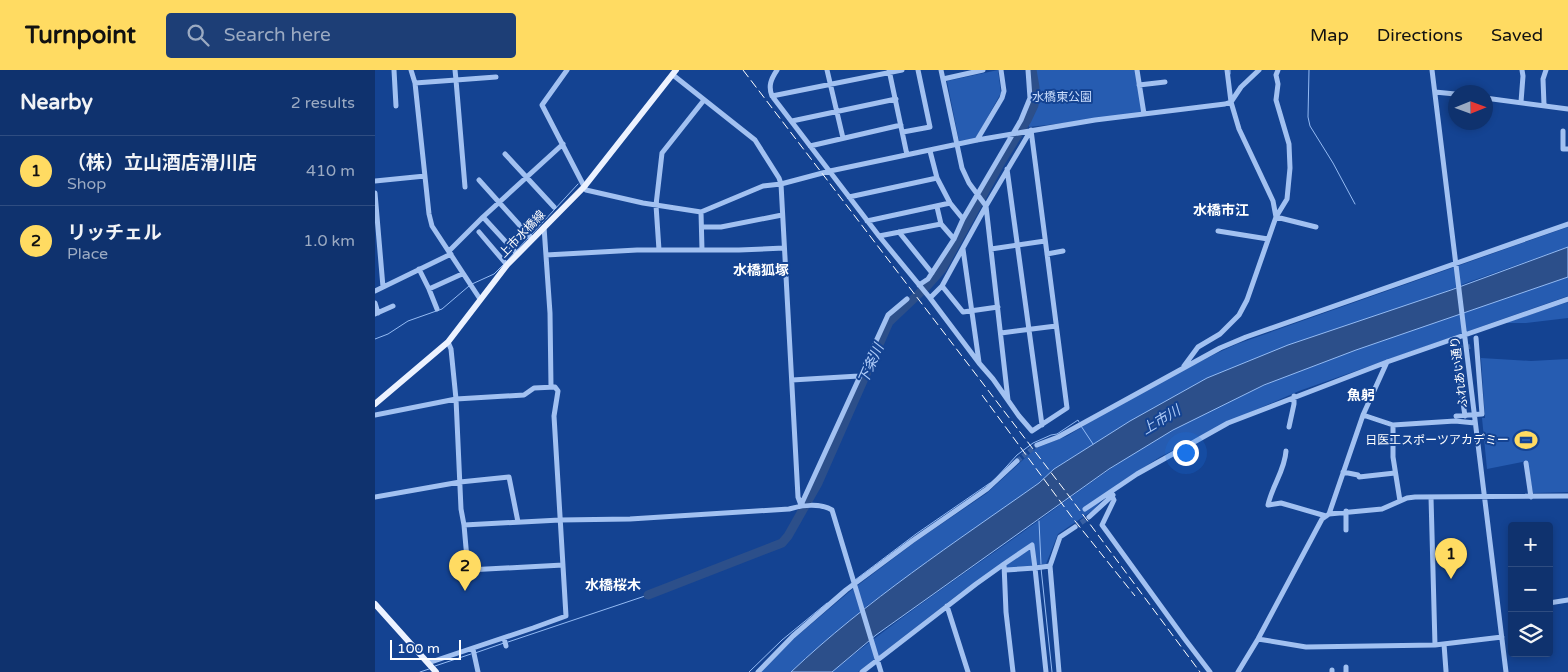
<!DOCTYPE html>
<html lang="en">
<head>
<meta charset="utf-8">
<style>
	:root { --surface:#0f326e; --page:#1d3e76; --text:#f1f3f6; --muted:#9baac2; --line:#2f4d81; --accent:#ffdb62 }
	body { margin:0; font-family:"Varela Round","Noto Sans JP",sans-serif; background:var(--page); color:var(--text) }
	.controls { position:absolute; right:15px; bottom:15px; display:grid; overflow:hidden; border-radius:5px; box-shadow:0 2px 8px #0003 }
	.controls button { width:45px; height:45px; display:grid; place-items:center; padding:0; border:0; border-bottom:1px solid var(--line); background:var(--surface); color:var(--text); font:25px sans-serif }
	.compass { position:absolute; left:1073px; top:15px; width:45px; height:45px; border-radius:50%; background:var(--surface); box-shadow:0 2px 8px #0003; rotate:89deg }
	.scale { position:absolute; left:15px; bottom:12px; width:71px; box-sizing:border-box; padding-left:5px; border:2px solid #fff; border-top:0; font-size:14px; line-height:18px; white-space:nowrap; color:#fff; -webkit-text-stroke:4px #144392; paint-order:stroke }
	.you { position:absolute; left:810px; top:382px; width:18px; height:18px; margin:-12px; border:4px solid #fff; border-radius:50%; background:#1a73e8; box-shadow:0 0 0 8px #1a73e833 }
	.badge { display:grid; place-items:center; width:32px; height:32px; border-radius:50%; background:var(--accent); color:#111; font-size:16px; font-weight:700 }
	.pin { position:absolute; translate:-50% -41px; filter:drop-shadow(0 1px 2px #0008) }
	.pin::after { content:''; position:absolute; top:26px; width:18px; height:15px; background:inherit; clip-path:polygon(0 0,100% 0,50% 100%) }
	.list { margin:0; padding:0; list-style:none }
	h2 { display:flex; justify-content:space-between; align-items:center; height:65px; margin:0; padding:0 20px; font-size:21px }
	h2 small { font-size:16px; font-weight:400; color:var(--muted) }
	.list li { display:grid; grid-template-columns:32px 1fr auto; gap:15px; align-items:center; box-sizing:border-box; height:70px; padding:0 20px; border-top:1px solid var(--line) }
	.list b { display:block; font-size:19px; white-space:nowrap }
	.list p { margin:0; font-size:16px; white-space:nowrap; color:var(--muted) }
	.list em { font-size:16px; font-style:normal; color:var(--muted) }
	.icon { flex:none; width:28px; height:28px; fill:none; stroke:currentColor; stroke-width:2; stroke-linecap:round; stroke-linejoin:round }
	.map { position:relative; flex:none; width:1193px; height:602px; overflow:hidden }
	header { display:flex; align-items:center; gap:30px; box-sizing:border-box; height:70px; padding:0 25px; background:var(--accent); color:#111 }
	header strong { font-size:24px }
	nav { display:flex; gap:28px; margin-inline-start:auto; font-size:18px }
	.search { width:350px; height:45px; background:var(--page); display:flex; align-items:center; gap:12px; box-sizing:border-box; padding:0 18px; border-radius:5px; color:var(--muted); font-size:19px }
	main { display:flex }
	aside { flex:1; background:var(--surface) }
	.map>svg:first-child { display:block }
	.green { fill:#265cb1 }
	.water { fill:#2c4f8a; stroke:#94bbf4 }
	.lines { fill:none; stroke-linecap:round; stroke-linejoin:round }
	.stream { stroke:#94bbf4; stroke-width:1 }
	.river { stroke:#2c4f8a; stroke-width:9 }
	.minor-tunnel { stroke:#375fa2; stroke-width:5; stroke-dasharray:5 2.5; stroke-linecap:butt }
	.minor { stroke:#a2c1f1; stroke-width:5 }
	.major { stroke:#ecf2ff; stroke-width:6 }
	.rail { stroke:#fff; stroke-width:1; stroke-dasharray:9 4; stroke-linecap:butt }
	.labels { text-anchor:middle; dominant-baseline:central; stroke-width:4; stroke-linejoin:round; paint-order:stroke }
	.park-label { font-size:12px; fill:#c9ddfc; stroke:#144392 }
	.street-label { font-size:12px; fill:#fff; stroke:#144392 }
	.poi-label { font-size:12px; fill:#fff; stroke:#144392; text-anchor:end }
	.neighbourhood-label { font-size:14px; font-weight:bold; fill:#fff; stroke:#144392 }
	.water-label { font-size:14px; font-style:italic; fill:#aecbf8; stroke:#144392 }
</style>
</head>
<body>
<header>
<strong>Turnpoint</strong>
<div class="search"><svg class="icon" aria-label="search" viewBox="0 0 24 24"><circle cx="10" cy="10" r="6"/><path d="M15 15l6 6"/></svg>Search here</div>
<nav><a>Map</a><a>Directions</a><a>Saved</a></nav>
</header>
<main>
<aside>
<h2>Nearby<small>2 results</small></h2>
<ul class="list">
<li><span class="badge">1</span><div><b>（株）立山酒店滑川店</b><p>Shop</p></div><em>410 m</em></li>
<li><span class="badge">2</span><div><b>リッチェル</b><p>Place</p></div><em>1.0 km</em></li>
</ul>
</aside>
<div class="map">
<svg width="1193" height="602" viewBox="0 0 1193 602">
	<rect width="100%" height="100%" fill="#144392"/>
	<path class="green" d="M623,0L626,23L601,68L584,71L572,11Z
		M657,0H762L769,44L654,57C652,47 658,43 659,34C661,23 659,11 657,0Z
		M1193,157V177L1091,213L737,363L679,399L664,413L492,536L416,602H386L415,572L474,522L540,472L612,423L661,378L692,366L760,325L840,284L862,274Z
		M1193,207V226L924,321L844,356L785,387L743,414L717,441L683,464L671,494L626,499L585,523L483,602H457C519,551 586,506 652,459C700,425 746,388 799,359C922,292 1060,252 1193,207Z
		M1193,232V248L1151,253H1130Z
		M1106,288L1156,291L1193,289V422L1158,423L1152,391L1112,399L1107,348H1110Z"/>
	<path class="water" d="M1193,177V207L981,280L889,315L798,360L734,399L501,565L457,602H416C492,530 579,473 664,413L679,399L755,351L832,308L913,275L1076,220Z"/>
	<g class="lines">
		<path class="stream" d="M855,0V4
			M934,0L933,47L935,56L958,93L980,134
			M156,165L203,114
			M142,180L153,168
			M132,191L139,183
			M97,214L119,204L129,194
			M0,269L13,264L33,251L67,239L94,216
			M706,356L718,374
			M622,407L642,385L658,373L676,365L682,364L703,350L704,352
			M664,451L666,494
			M666,498L677,602
			M480,510L541,464L615,413
			M133,572L273,525
			M100,583L129,573
			M60,596L96,584
			M45,602L54,599
			M374,602L407,570L452,533"/>
		<path class="river" d="M273,525L407,473L413,466L443,413L514,252L552,216L567,199L627,90L652,50L659,35L660,17L657,0"/>
		<path class="minor-tunnel" d="M1083,279L1097,276
			M642,391L662,375
			M700,457L714,447"/>
		<path class="minor" d="M19,0L21,36
			M36,0L40,13L54,144L57,156L105,229
			M192,0L167,35L211,120L268,133L326,142L388,116L406,114L455,101L602,70L720,50L850,34L856,32L866,17L884,0
			M402,0C396,9 393,16 397,26L504,166L555,228L604,293L618,309L644,346L657,361L692,338L656,60
			M452,0L468,68
			M514,0L532,85
			M566,0L587,98L594,113L611,136L633,330
			M762,0L769,44
			M903,0L901,5L903,14L901,30L914,74L915,98L912,129L901,147L941,157
			M1057,0L1131,602
			M298,5L380,70L404,108L406,114L423,427L426,435
			M568,9L608,0
			M40,13L81,10L80,0
			M764,15L790,12
			M1060,22L1080,24
			M397,26L527,0
			M1110,28L1193,39
			M1146,32L1148,6L1147,0
			M1169,35L1168,9L1171,0
			M417,51L521,29
			M1188,61V79H1193
			M528,62L555,57L543,0
			M602,70L627,28L629,21L626,0
			M435,76L526,55
			M555,81L562,108L575,133L588,149
			M130,84L179,137
			M632,99L667,355
			M104,110L157,169
			M0,111L50,106
			M90,117L81,10L121,7
			M0,123L8,217
			M474,127L562,108
			M562,137L566,154L579,169
			M326,142L327,180
			M108,147L142,184
			M492,151L575,133
			M169,157L175,243L176,317
			M328,157H346L407,145
			M843,161L893,169
			M104,162L132,195
			M524,162L557,203
			M504,166L566,154
			M588,179L604,292
			M616,179L670,171
			M284,180L281,135L287,83L329,30
			M74,181L108,147L188,74
			M672,184L688,181
			M171,185L262,180H364L409,178
			M44,199L54,219L87,204
			M544,215L553,209L579,169L588,149L646,50L655,28L653,0
			M567,216L588,242L623,237
			M54,219L62,239
			M0,221L76,184
			M555,228L567,216L611,136L656,60
			M0,233L3,243
			M0,244L18,236
			M626,263L681,256
			M73,272L76,279L81,329L86,439L89,455L93,500L188,495
			M1083,279L1080,280L1090,346
			M809,296L823,277L845,264L864,245L872,230L901,147L898,131L864,59L856,32L852,0
			M417,310L484,306
			M0,345L81,329L149,325L159,318L180,317L183,321L179,346L191,546L158,558L53,593
			M988,345L1018,355V387L1025,431
			M1081,346L1107,344L1101,268
			M1018,355L1080,351L1100,353
			M914,357L919,334V326
			M662,375L683,367L845,278L871,267L1193,154
			M911,381C910,400 897,416 893,435L906,433L951,446
			M1151,393L1156,427
			M968,402L983,405L984,407L1020,403
			M737,426L739,430L727,455L809,568L835,602
			M0,427L85,412L134,407L143,452
			M1056,427L1060,575
			M426,435L513,245L532,229
			M710,439L762,404L853,353L1012,292L1193,229
			M954,444L988,345L1012,292
			M714,447L738,425
			M89,455L185,450L255,449L414,439C427,435 445,433 457,440L506,602
			M971,460V441
			M629,494L657,475L660,498L675,496
			M631,500L660,498L671,602
			M1174,533L1193,530
			M572,536L593,602
			M129,568L131,576
			M883,569L931,577L1060,575L1127,567
			M1069,574L1071,601
			M98,579L103,602
			M971,597V602
			M957,600V602
			M383,602L418,566L471,520L537,471L612,419L642,391
			M487,602L601,514L629,494L631,542L638,602
			M684,602L675,496L685,467L700,457
			M863,602L883,569L947,449L954,444L1007,439L1032,428L1040,427L1193,426"/>
		<path class="major" d="M0,334L73,272L132,195L209,117L301,0
			M0,534L61,602"/>
		<path class="rail" d="M368,0L694,426L825,602
			M607,325L696,446L760,526"/>
	</g>
	<defs>
		<symbol id="stadium-bare" viewBox="-9 -9 18 18"><path d="M0-5a6.5 5 0 1 0 0 10a6.5 5 0 1 0 0-10ZM-3.5-1.8h7v3.6h-7Z" fill="#ffdb62" stroke="#144392" stroke-width="2.5" paint-order="stroke"/></symbol>
	</defs>
	<g fill-rule="evenodd">
		<use href="#stadium-bare" x="1135" y="354" width="32" height="32"/>
	</g>
	<g class="labels">
		<g class="park-label">
			<text x="687" y="27">水橋東公園</text>
		</g>
		<g class="street-label">
			<text transform="translate(147 164) rotate(-46)">上市水橋線</text>
			<text transform="translate(1084 302) rotate(-97)">ふれあい通り</text>
		</g>
		<g class="poi-label">
			<text x="1134" y="370">日医工スポーツアカデミー</text>
		</g>
		<g class="neighbourhood-label">
			<text x="846" y="140">水橋市江</text>
			<text x="386" y="200">水橋狐塚</text>
			<text x="986" y="325">魚躬</text>
			<text x="238" y="515">水橋桜木</text>
		</g>
		<g class="water-label">
			<text transform="translate(496 294) rotate(-66)">下条川</text>
			<text transform="translate(786 350) rotate(-31)">上市川</text>
		</g>
	</g>
</svg>
<div class="controls">
<button>+</button>
<button>−</button>
<button><svg class="icon" aria-label="layers" viewBox="0 0 24 24"><path d="M12 4l9 5-9 5-9-5zM3 14l9 5 9-5"/></svg></button>
</div>
<svg class="compass" viewBox="-18 -18 36 36"><path d="M0-13l5 13h-10z" fill="#e53935"/><path d="M0 13l5-13h-10z" fill="#9baac2"/></svg>
<div class="scale">100 m</div>
<div class="you"></div>
<div class="pin badge" style="left:1076px;top:509px">1</div>
<div class="pin badge" style="left:90px;top:521px">2</div>
</div>
</main>
</body>
</html>
